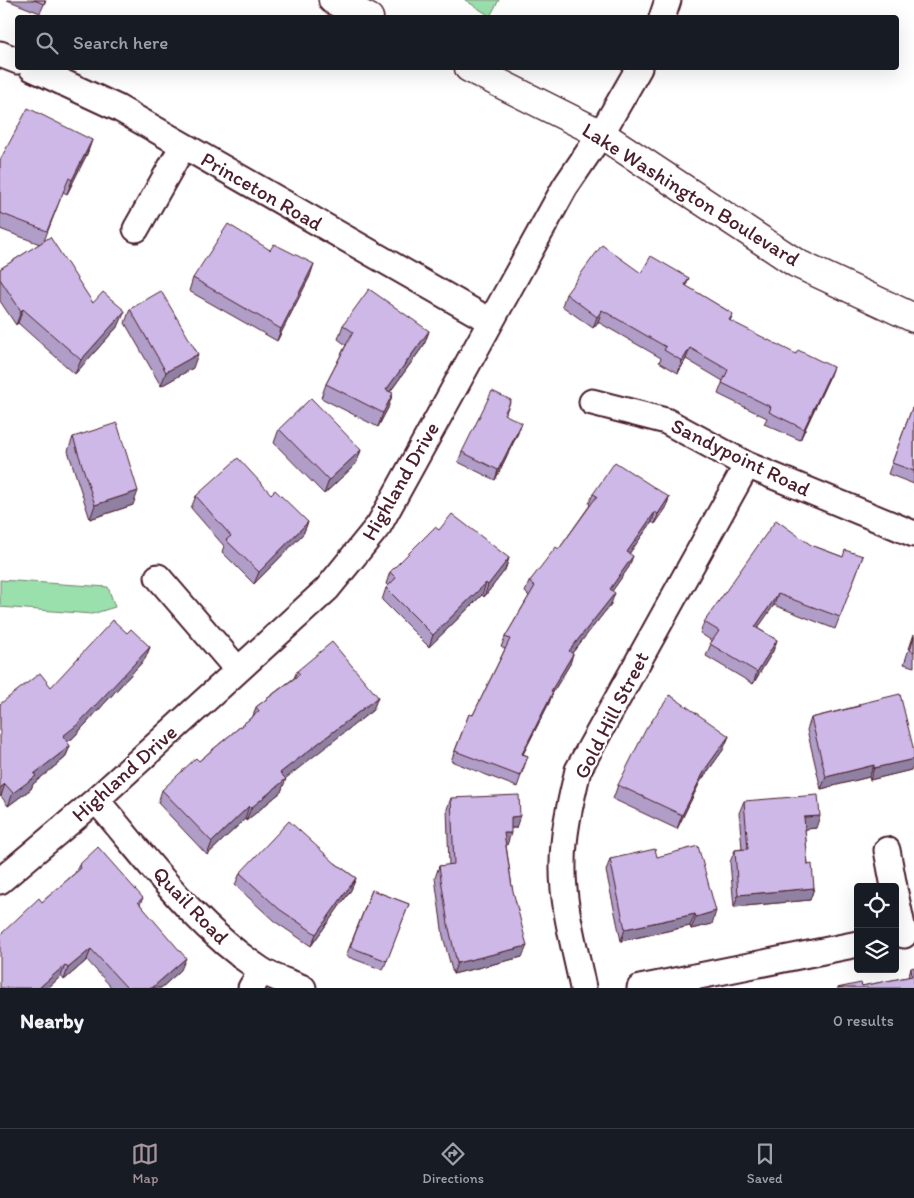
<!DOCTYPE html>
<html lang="en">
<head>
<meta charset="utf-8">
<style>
	:root { --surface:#171b24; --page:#20242c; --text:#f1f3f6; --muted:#9ea1a6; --line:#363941; --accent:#a6949b }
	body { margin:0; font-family:Itim,sans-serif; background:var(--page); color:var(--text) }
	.controls { position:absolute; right:15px; bottom:15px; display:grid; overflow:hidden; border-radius:5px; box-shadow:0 5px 20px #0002 }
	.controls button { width:45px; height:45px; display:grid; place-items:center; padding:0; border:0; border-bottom:1px solid var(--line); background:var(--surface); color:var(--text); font:25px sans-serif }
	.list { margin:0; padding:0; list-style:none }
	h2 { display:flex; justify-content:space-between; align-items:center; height:65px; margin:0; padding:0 20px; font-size:21px }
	h2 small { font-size:16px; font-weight:400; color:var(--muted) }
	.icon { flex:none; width:28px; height:28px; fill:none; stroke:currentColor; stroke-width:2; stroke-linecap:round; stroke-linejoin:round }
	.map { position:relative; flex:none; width:914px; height:988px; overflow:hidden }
	.search { position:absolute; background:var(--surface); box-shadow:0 5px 20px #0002; left:15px; right:15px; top:15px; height:55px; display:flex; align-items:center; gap:12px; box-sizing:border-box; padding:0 18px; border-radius:5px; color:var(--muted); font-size:19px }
	.sheet { height:140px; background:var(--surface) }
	nav { display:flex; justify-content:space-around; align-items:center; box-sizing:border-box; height:70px; border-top:1px solid var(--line); background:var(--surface); font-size:14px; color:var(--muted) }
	nav a { display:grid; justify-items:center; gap:2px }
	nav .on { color:var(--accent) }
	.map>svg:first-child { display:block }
	.green { fill:#9ae0ac; stroke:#72806c }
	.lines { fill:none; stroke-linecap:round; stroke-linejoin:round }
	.minor-casing { stroke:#4a1f2b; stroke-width:29 }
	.tertiary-casing { stroke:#4a1f2b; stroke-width:31 }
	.minor { stroke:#fff; stroke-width:25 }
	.tertiary { stroke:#fff; stroke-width:28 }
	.wall { fill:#b09ec8; stroke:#4a1f2b }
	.shaded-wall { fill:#9081a2; stroke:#4a1f2b }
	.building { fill:#cdb8e8; stroke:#4a1f2b }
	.labels { text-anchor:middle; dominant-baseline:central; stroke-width:4.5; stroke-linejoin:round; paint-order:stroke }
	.street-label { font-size:21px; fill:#4a1f2b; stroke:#fff }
</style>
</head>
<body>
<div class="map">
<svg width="914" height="988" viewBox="0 0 914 988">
	<rect width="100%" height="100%" fill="#fff"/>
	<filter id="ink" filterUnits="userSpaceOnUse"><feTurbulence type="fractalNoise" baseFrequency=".02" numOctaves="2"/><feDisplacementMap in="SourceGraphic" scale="10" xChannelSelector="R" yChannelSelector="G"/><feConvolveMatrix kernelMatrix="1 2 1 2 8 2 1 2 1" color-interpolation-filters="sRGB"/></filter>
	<g filter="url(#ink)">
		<path class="green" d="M465,0H499L490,16Z
			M0,580L108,587L115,607L92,614L0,607Z"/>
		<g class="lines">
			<defs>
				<path id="minor" d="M662,18L668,0
					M0,54L18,61
					M32,68L118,108L490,321
					M136,229L183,146
					M592,402L666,421L747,465L914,534
					M158,577L238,670
					M96,800C147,859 194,926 261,970C273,978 289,982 303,988
					M887,850L894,887
					M0,881L96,800L327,589L379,525L565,187L601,134L639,68
					M895,893L904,935
					M251,988L262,971
					M583,988C575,948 562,905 563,864C563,831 571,801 578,770L747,465
					M640,988L858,944"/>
				<path id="tertiary" d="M333,0L369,18
					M469,68L601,134L796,263L914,318"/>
			</defs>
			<use href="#minor" class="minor-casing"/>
			<use href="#tertiary" class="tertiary-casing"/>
			<use href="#minor" class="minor"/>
			<use href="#tertiary" class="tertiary"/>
		</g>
		<path class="wall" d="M7,0H46L40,13Z
			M92,140L87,154L67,194L63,192L44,241L93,303L119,325L75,374L18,323L16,325L0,301V269L40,244L0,229V160Z
			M641,273L689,278L686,286L733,314L730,321L829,378L800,440L764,424L767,418L718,394L723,381L686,359L678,373L659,362L661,358L598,322L593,328L562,306L566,294Z
			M310,276L277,341L189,291L193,278Z
			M130,309L193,368L161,386L125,323Z
			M343,325L429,331L424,345L390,392L388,408L378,427L321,398L326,384L346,345L338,339Z
			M511,400L505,415L518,433L495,480L458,462L462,452Z
			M912,408H914V484L888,474Z
			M279,429L361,450L356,464L324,494L274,443Z
			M73,437L133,505L90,519L68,451Z
			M271,494L308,522L303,534L254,584L222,552L224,546L191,508L196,496Z
			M593,494L669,497L666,508L655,524L652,522L629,554V567L612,591L611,604L572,653L570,664L553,692L549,703L523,754L528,756L517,787L451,761L469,714L473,715L505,649L501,647L505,637L529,596L525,592L529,582L559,549L590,505L589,504Z
			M439,530L509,558L505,570L484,597L482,595L429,647L382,600L386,588L388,586L386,584L390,572Z
			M811,545L843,557L863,556L835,629L774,605L757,628L777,640L773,651L753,684L706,656L712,641L700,633L704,622Z
			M127,633L150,647L145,659L73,738L67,742L70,746L65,758L33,784L31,789L8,806L1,796L0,704L51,687Z
			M914,634V667L904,664Z
			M297,671L373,710L285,778L281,792L246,821L245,819L207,855L158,803L162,790L199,761L253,716L256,707L294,678Z
			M859,704L911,770L870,780L869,777L821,789L807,730L811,718L858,706Z
			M729,736L723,750L700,782L677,829L613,799L618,785Z
			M451,798L516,828H511L507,845H506L522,957L453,974L443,936L435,878L439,866L449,865L447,809Z
			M744,801L816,828L805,829L808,865L814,888L810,900L734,907L730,862L735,850L742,849L739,813Z
			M657,857L712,924L691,929L690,926L621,941L606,871L610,859Z
			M335,863L356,878L351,890L311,946L274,921L235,885L240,873Z
			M79,865L143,898L140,904L181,970L161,988H112L87,960L64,980L61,976L48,988H0L42,902L75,873Z
			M372,890L409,904L383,970L346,956Z
			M911,968L914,988L862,986L908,977Z"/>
		<path class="shaded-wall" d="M92,140L87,154L67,194L72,180Z
			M314,264L310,276L277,341L281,329Z
			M23,309L18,323L16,325L21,311Z
			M602,310L598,322L593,328L597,317Z
			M125,311L119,325L75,374L81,360Z
			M429,331L424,345L381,404L386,390Z
			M690,348L686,359L678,373L682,361Z
			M198,354L193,368L161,386L166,372Z
			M833,367L829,378L800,440L804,429Z
			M393,393L388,408L378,427L383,413Z
			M522,423L518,433L495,480L498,470Z
			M361,450L356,464L324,494L329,480Z
			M138,491L133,505L90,519L95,505Z
			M669,497L666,508L655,524L658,514Z
			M655,512L652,522L623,562L627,552Z
			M308,522L303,534L254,584L259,572Z
			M633,556L629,567L606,600L610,589Z
			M509,558L505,570L484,597L488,585Z
			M486,583L482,595L429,647L433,635Z
			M615,593L611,604L565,662L569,651Z
			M778,594L774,605L751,638L755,627Z
			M777,640L773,651L753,684L757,672Z
			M150,647L145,659L73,738L58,749L63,736Z
			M573,654L570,664L547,702L551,691Z
			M553,692L549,703L518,764L522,754Z
			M378,697L373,710L276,786L280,773Z
			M729,736L723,750L700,782L677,829L682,815L706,768Z
			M70,746L65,758L33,784L31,789L8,806L13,793L34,774Z
			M914,759V763L911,770L870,780L874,768Z
			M874,765L869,777L821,789L826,777Z
			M286,779L281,792L246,821L251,808Z
			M5,784L1,796L0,797V788Z
			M249,806L245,819L207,855L212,842Z
			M520,816L516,828H507L511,817Z
			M820,816L816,828L799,830L804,817Z
			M504,833H511L507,845H500Z
			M356,878L351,890L311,946L316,934Z
			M814,888L810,900L734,907L738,895Z
			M716,911L712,924L691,929L696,917Z
			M695,914L690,926L621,941L625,929Z
			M527,946L522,957L453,974L457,963Z
			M91,949L87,960L64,980L68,968Z
			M186,958L181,970L161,988H152Z
			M65,965L61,976L48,988H39Z"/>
		<path class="building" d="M34,0H45L44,4Z
			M28,108L92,140L72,180L69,178L47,231L0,213V160Z
			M228,224L270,250L274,244L314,264L281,329L193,278Z
			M50,237L93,303L103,292L125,311L81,360L23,309L21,311L0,279V269Z
			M602,245L641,273L651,256L689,278L685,285L733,314L729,320L796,354L798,350L833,367L804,429L769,412L771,407L722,383L728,370L690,348L682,361L664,350L666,347L602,310L597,317L566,294Z
			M369,289L429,331L386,390L393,393L383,413L326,384L353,332L343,325Z
			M161,291L198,354L166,372L130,309Z
			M492,391L511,400L504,414L522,423L498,470L462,452Z
			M311,398L361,450L329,480L279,429Z
			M912,408H914V471L892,463Z
			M117,423L138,491L95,505L73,437Z
			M238,458L271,494L275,490L308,522L259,572L226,540L231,536L196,496Z
			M615,462L669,497L658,514L655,512L627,552L633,556L610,589L615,593L569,651L573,654L551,691L553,692L522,754L528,756L520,776L455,751L469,714L473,715L510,639L505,637L535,586L529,582L556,547L559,549L597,496L593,494Z
			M452,514L509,558L488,585L486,583L433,635L386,588L396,578L390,572L435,527L439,530Z
			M776,520L811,545L843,557L845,550L863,556L840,617L778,594L755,627L777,640L757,672L710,644L719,631L704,622Z
			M113,620L127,633L131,629L150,647L77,725L63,736L70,746L34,774L36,776L13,793L5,784L0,788V704L40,673L51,687Z
			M914,636V652L910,650Z
			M332,642L378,697L280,773L286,779L251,808L249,806L212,842L162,790L196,758L199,761L259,711L256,707L300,674L297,671Z
			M900,694L914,751V759L874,768V765L826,777L811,718L860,706L859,704Z
			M670,695L729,736L706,768L682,815L618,785L646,729Z
			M519,795L520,816L511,817V833H504L512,887L527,946L457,963L448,924L439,866L454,864L451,798Z
			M818,795L820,816L804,817L808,865L812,864L814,888L738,895L735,850L748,849L744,801Z
			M289,821L335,863L356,878L316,934L279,909L240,873Z
			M698,846L716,911L696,917L695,914L625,929L610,859L655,849L657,857Z
			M98,847L143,898L138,902L186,958L152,988H127L91,949L68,968L65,965L39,988H0V935L39,898L42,902L81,868L79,865Z
			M372,890L409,904L387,961L350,947Z
			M914,967V988H837L861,983L862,986L912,976L911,968Z"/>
	</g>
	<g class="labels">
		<g class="street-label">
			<text transform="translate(262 191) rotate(30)">Princeton Road</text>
			<text transform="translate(691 194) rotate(32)">Lake Washington Boulevard</text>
			<text transform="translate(741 457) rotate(26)">Sandypoint Road</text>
			<text transform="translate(400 481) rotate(-60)">Highland Drive</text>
			<text transform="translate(611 715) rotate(-63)">Gold Hill Street</text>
			<text transform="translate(124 773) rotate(-42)">Highland Drive</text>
			<text transform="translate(191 905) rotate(46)">Quail Road</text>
		</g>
	</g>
</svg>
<div class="controls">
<button><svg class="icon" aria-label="locate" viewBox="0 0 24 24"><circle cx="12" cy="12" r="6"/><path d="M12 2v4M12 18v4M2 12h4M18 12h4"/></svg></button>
<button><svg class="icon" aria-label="layers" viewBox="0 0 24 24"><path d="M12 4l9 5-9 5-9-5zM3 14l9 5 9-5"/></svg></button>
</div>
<div class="search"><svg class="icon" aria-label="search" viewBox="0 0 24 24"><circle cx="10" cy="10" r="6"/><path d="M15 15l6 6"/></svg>Search here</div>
</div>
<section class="sheet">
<h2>Nearby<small>0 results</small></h2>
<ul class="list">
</ul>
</section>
<nav>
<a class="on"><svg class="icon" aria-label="map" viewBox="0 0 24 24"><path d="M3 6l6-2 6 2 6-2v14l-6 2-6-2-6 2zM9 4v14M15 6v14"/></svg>Map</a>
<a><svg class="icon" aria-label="directions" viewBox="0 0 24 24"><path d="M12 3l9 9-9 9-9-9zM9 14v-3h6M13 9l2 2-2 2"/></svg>Directions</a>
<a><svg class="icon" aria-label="saved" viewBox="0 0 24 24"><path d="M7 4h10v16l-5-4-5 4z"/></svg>Saved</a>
</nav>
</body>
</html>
